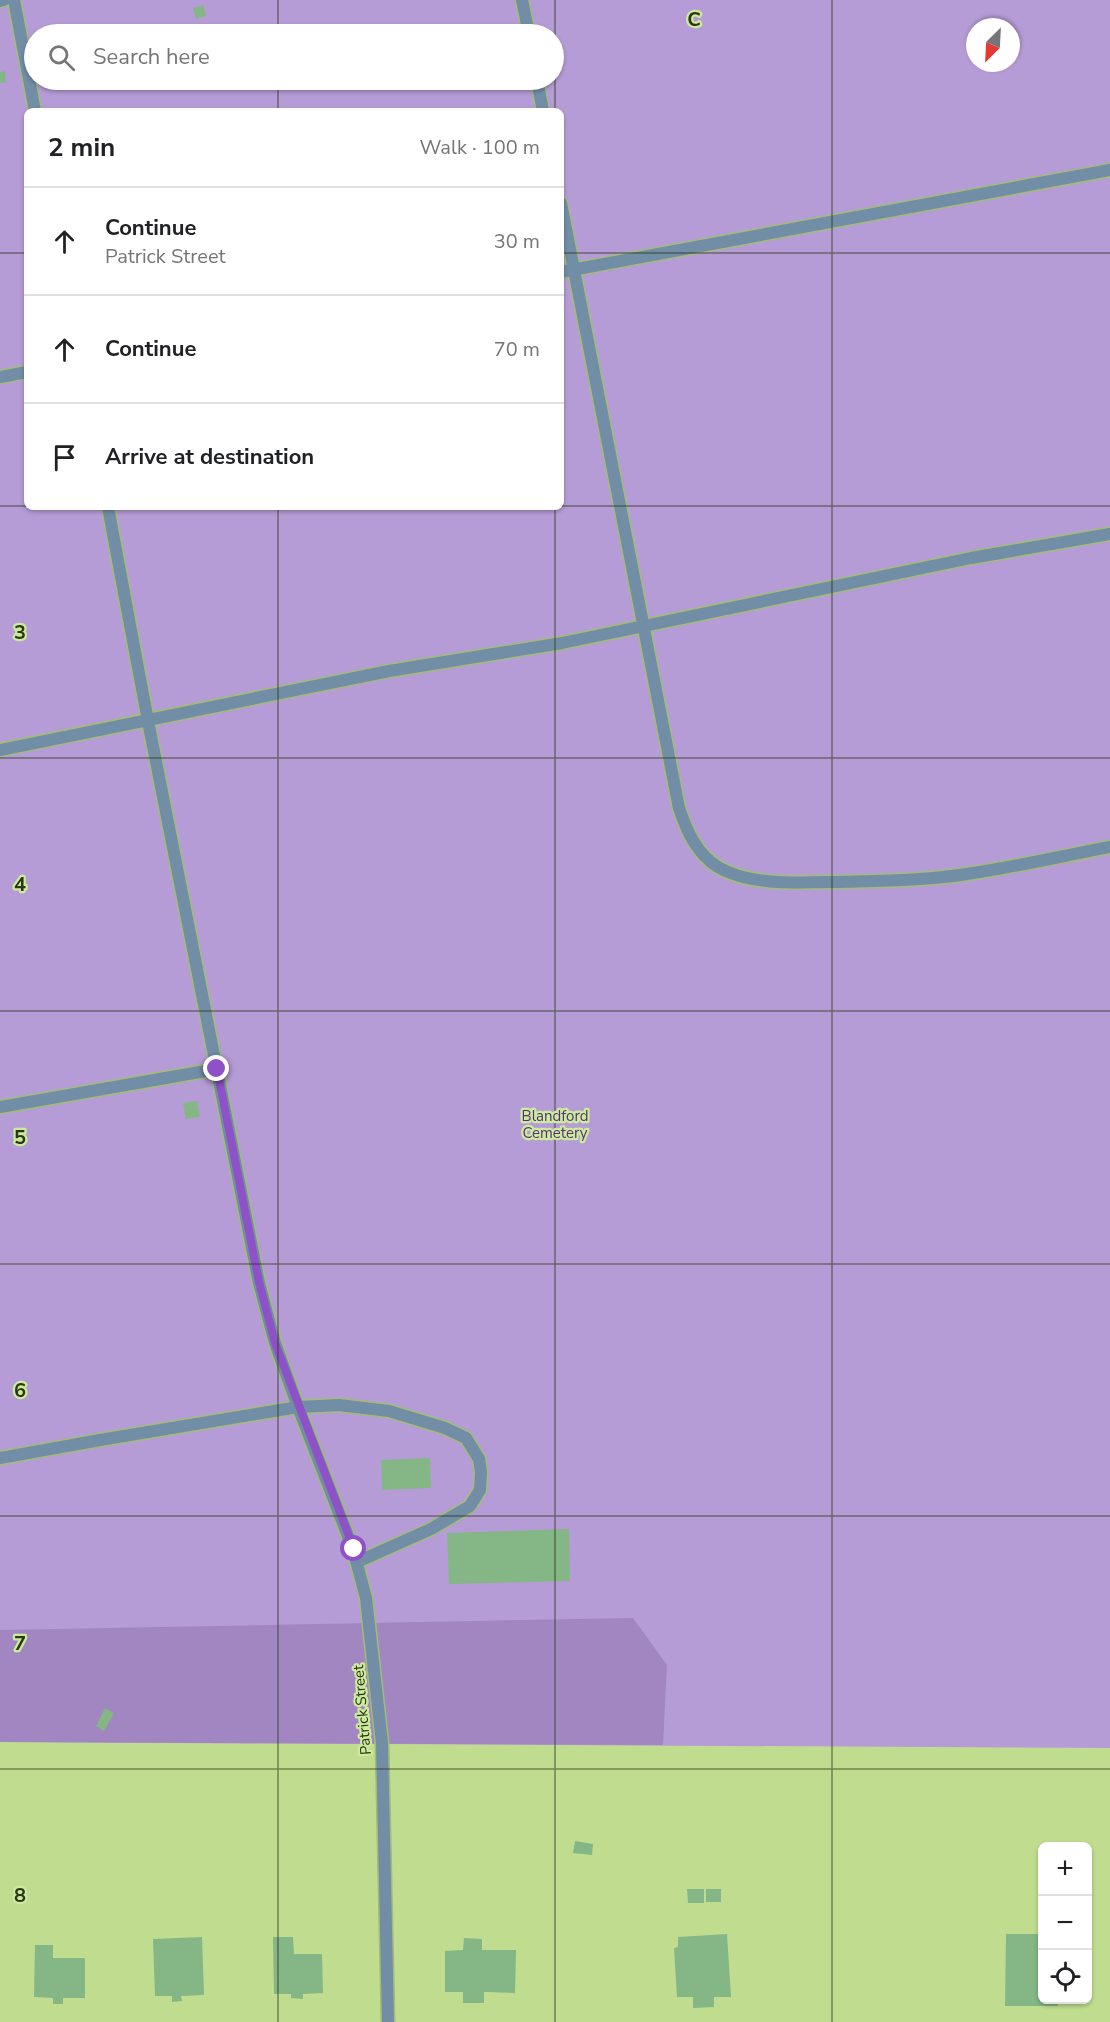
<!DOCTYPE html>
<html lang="en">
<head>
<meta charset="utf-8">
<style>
	:root { --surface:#fff; --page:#f2f2f2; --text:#202124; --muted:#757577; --line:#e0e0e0 }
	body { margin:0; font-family:"Nunito Sans",sans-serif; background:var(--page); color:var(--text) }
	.controls { position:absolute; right:18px; bottom:18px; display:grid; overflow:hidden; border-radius:9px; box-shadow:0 2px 4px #0004 }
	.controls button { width:54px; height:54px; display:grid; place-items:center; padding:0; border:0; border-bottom:2px solid var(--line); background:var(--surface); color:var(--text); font:30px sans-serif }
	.compass { position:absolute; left:966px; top:18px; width:54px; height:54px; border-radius:50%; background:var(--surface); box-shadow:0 2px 4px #0004; rotate:204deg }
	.stop { position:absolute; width:18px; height:18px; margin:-14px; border:4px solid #8f51c7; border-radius:50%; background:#fff }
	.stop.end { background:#8f51c7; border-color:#fff; box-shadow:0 2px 6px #0008 }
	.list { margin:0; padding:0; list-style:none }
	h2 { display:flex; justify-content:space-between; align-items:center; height:78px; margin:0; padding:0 24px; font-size:26px }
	h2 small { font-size:20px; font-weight:400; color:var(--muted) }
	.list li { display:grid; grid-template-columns:39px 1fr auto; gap:18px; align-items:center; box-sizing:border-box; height:108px; padding:0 24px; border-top:2px solid var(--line) }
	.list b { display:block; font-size:22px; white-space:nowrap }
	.list p { margin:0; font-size:20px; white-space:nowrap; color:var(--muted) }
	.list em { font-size:20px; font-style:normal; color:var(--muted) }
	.icon { flex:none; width:33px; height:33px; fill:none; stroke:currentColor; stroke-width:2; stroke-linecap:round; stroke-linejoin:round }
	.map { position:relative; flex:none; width:1110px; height:2022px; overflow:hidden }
	.search { position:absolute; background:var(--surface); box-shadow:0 2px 4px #0004; left:24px; top:24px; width:540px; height:66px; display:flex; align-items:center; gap:15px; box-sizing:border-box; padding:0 21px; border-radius:33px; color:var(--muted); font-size:22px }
	.panel { position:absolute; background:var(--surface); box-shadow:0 2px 4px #0004; left:24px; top:108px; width:540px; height:402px; border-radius:9px }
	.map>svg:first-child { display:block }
	.green { fill:#b69cd6; fill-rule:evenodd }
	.forest { fill:#a186c1 }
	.building { fill:#84b785 }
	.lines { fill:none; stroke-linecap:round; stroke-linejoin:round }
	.service-casing { stroke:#a2bc77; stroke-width:15 }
	.minor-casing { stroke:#a2bc77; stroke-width:15 }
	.service { stroke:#728ea6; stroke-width:12 }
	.minor { stroke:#728ea6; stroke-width:12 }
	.route { stroke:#8f51c7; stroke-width:8 }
	.grid { fill:none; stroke:#2b3616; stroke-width:1.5; stroke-opacity:0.55 }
	.labels { text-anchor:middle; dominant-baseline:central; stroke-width:4.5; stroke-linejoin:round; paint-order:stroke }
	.park-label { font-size:15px; fill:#553178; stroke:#cdeb9c }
	.street-label { font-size:15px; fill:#2b3616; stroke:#cdeb9c }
	.grid-label { font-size:20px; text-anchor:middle; font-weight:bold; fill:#2b3616; stroke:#cdeb9c; stroke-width:4.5; stroke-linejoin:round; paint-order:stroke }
</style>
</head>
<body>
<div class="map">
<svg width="1110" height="2022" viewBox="0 0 1110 2022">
	<rect width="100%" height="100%" fill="#c0dd8f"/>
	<path class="green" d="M0,0H1110V1748L0,1742ZM975,27H1011V63H975ZM34,34H554V80H34ZM27,111H561V507H27Z"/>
	<path class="forest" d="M633,1618L667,1665L663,1745L0,1742V1630Z"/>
	<path class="building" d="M203,5L206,16L196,19L193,8Z
		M5,71L6,82L0,83V72Z
		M197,1101L200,1117L186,1119L183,1103Z
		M430,1458L431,1488L382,1490L381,1460Z
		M569,1529L570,1581L449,1584L447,1533Z
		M105,1708L114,1713L104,1731L96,1726Z
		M575,1841L593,1844L592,1855L573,1853Z
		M687,1889H704V1903H688Z
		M706,1889H721V1902H706Z
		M727,1934L731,1997H714V2007L693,2008V1997H677L674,1948L678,1947V1937Z
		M1006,1934H1042V2000H1058V2006H1005Z
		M202,1937L204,1995L181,1996L182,2001L172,2002V1996H155L153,1939Z
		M273,1937H293L294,1954H322L323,1993L303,1994V1999L291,1998V1994H274Z
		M464,1938L482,1939V1950H516L515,1993L484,1992V2003H463V1992H445V1951L463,1950Z
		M35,1945H53V1958H85V1998H63V2004H53V1998L34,1997Z"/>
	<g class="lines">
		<defs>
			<path id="service" d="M14,0L35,111
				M522,0L529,34
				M0,1L4,0
				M537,80L543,111
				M561,203L679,808C687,832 697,854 718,867C748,885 796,883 830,882C875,881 922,881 967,874C1015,867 1062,856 1110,847
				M561,272L1110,170
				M0,377L27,372
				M108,507L148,721L259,1283L275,1343L298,1407
				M0,750L389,671L562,643L971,558L1110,534
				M0,1107L217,1069
				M0,1458L100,1440L298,1407L339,1405L389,1411L445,1428L466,1438L479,1459L481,1472L480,1490L470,1506L431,1529L357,1562"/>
			<path id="minor" d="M298,1407L353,1549L366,1598L382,1743L388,2022"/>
		</defs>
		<use href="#service" class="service-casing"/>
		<use href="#minor" class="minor-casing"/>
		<use href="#service" class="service"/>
		<use href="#minor" class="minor"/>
	</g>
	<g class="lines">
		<path class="route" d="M217,1069L259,1282L275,1343L354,1549"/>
	</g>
	<path class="grid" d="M278,0V34M555,0V111M832,0V2022M278,80V111M0,253H27M561,253H1110M0,506H27M561,506H1110M278,507V2022M555,507V2022M0,758H1110M0,1011H1110M0,1264H1110M0,1516H1110M0,1769H1110"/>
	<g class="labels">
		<g class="park-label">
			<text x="555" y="1116">Blandford<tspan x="555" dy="17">Cemetery</tspan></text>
		</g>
		<g class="street-label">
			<text transform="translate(362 1710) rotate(-95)">Patrick Street</text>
		</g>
	</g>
	<g class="grid-label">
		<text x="694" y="26">C</text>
		<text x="20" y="639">3</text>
		<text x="20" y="891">4</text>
		<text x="20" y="1144">5</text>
		<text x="20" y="1397">6</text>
		<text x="20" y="1650">7</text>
		<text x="20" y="1902">8</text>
	</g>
</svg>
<div class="controls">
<button>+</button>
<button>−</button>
<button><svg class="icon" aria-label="locate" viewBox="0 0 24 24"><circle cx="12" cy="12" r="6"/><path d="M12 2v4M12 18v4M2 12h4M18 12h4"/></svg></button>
</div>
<svg class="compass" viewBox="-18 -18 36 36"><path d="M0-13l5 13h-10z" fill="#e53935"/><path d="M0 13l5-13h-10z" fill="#757577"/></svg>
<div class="stop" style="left:354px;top:1549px"></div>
<div class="stop end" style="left:217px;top:1069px"></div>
<div class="search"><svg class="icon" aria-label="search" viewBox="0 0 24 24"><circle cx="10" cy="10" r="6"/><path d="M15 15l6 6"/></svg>Search here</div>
<section class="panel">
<h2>2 min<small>Walk · 100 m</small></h2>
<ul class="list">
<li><svg class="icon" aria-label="ahead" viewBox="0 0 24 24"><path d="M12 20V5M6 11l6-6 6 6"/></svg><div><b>Continue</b><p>Patrick Street</p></div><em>30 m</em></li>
<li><svg class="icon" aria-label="ahead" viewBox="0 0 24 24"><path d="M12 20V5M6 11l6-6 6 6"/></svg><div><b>Continue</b></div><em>70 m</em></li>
<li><svg class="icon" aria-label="arrive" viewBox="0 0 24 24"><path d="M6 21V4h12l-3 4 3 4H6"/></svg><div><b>Arrive at destination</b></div></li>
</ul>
</section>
</div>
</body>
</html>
